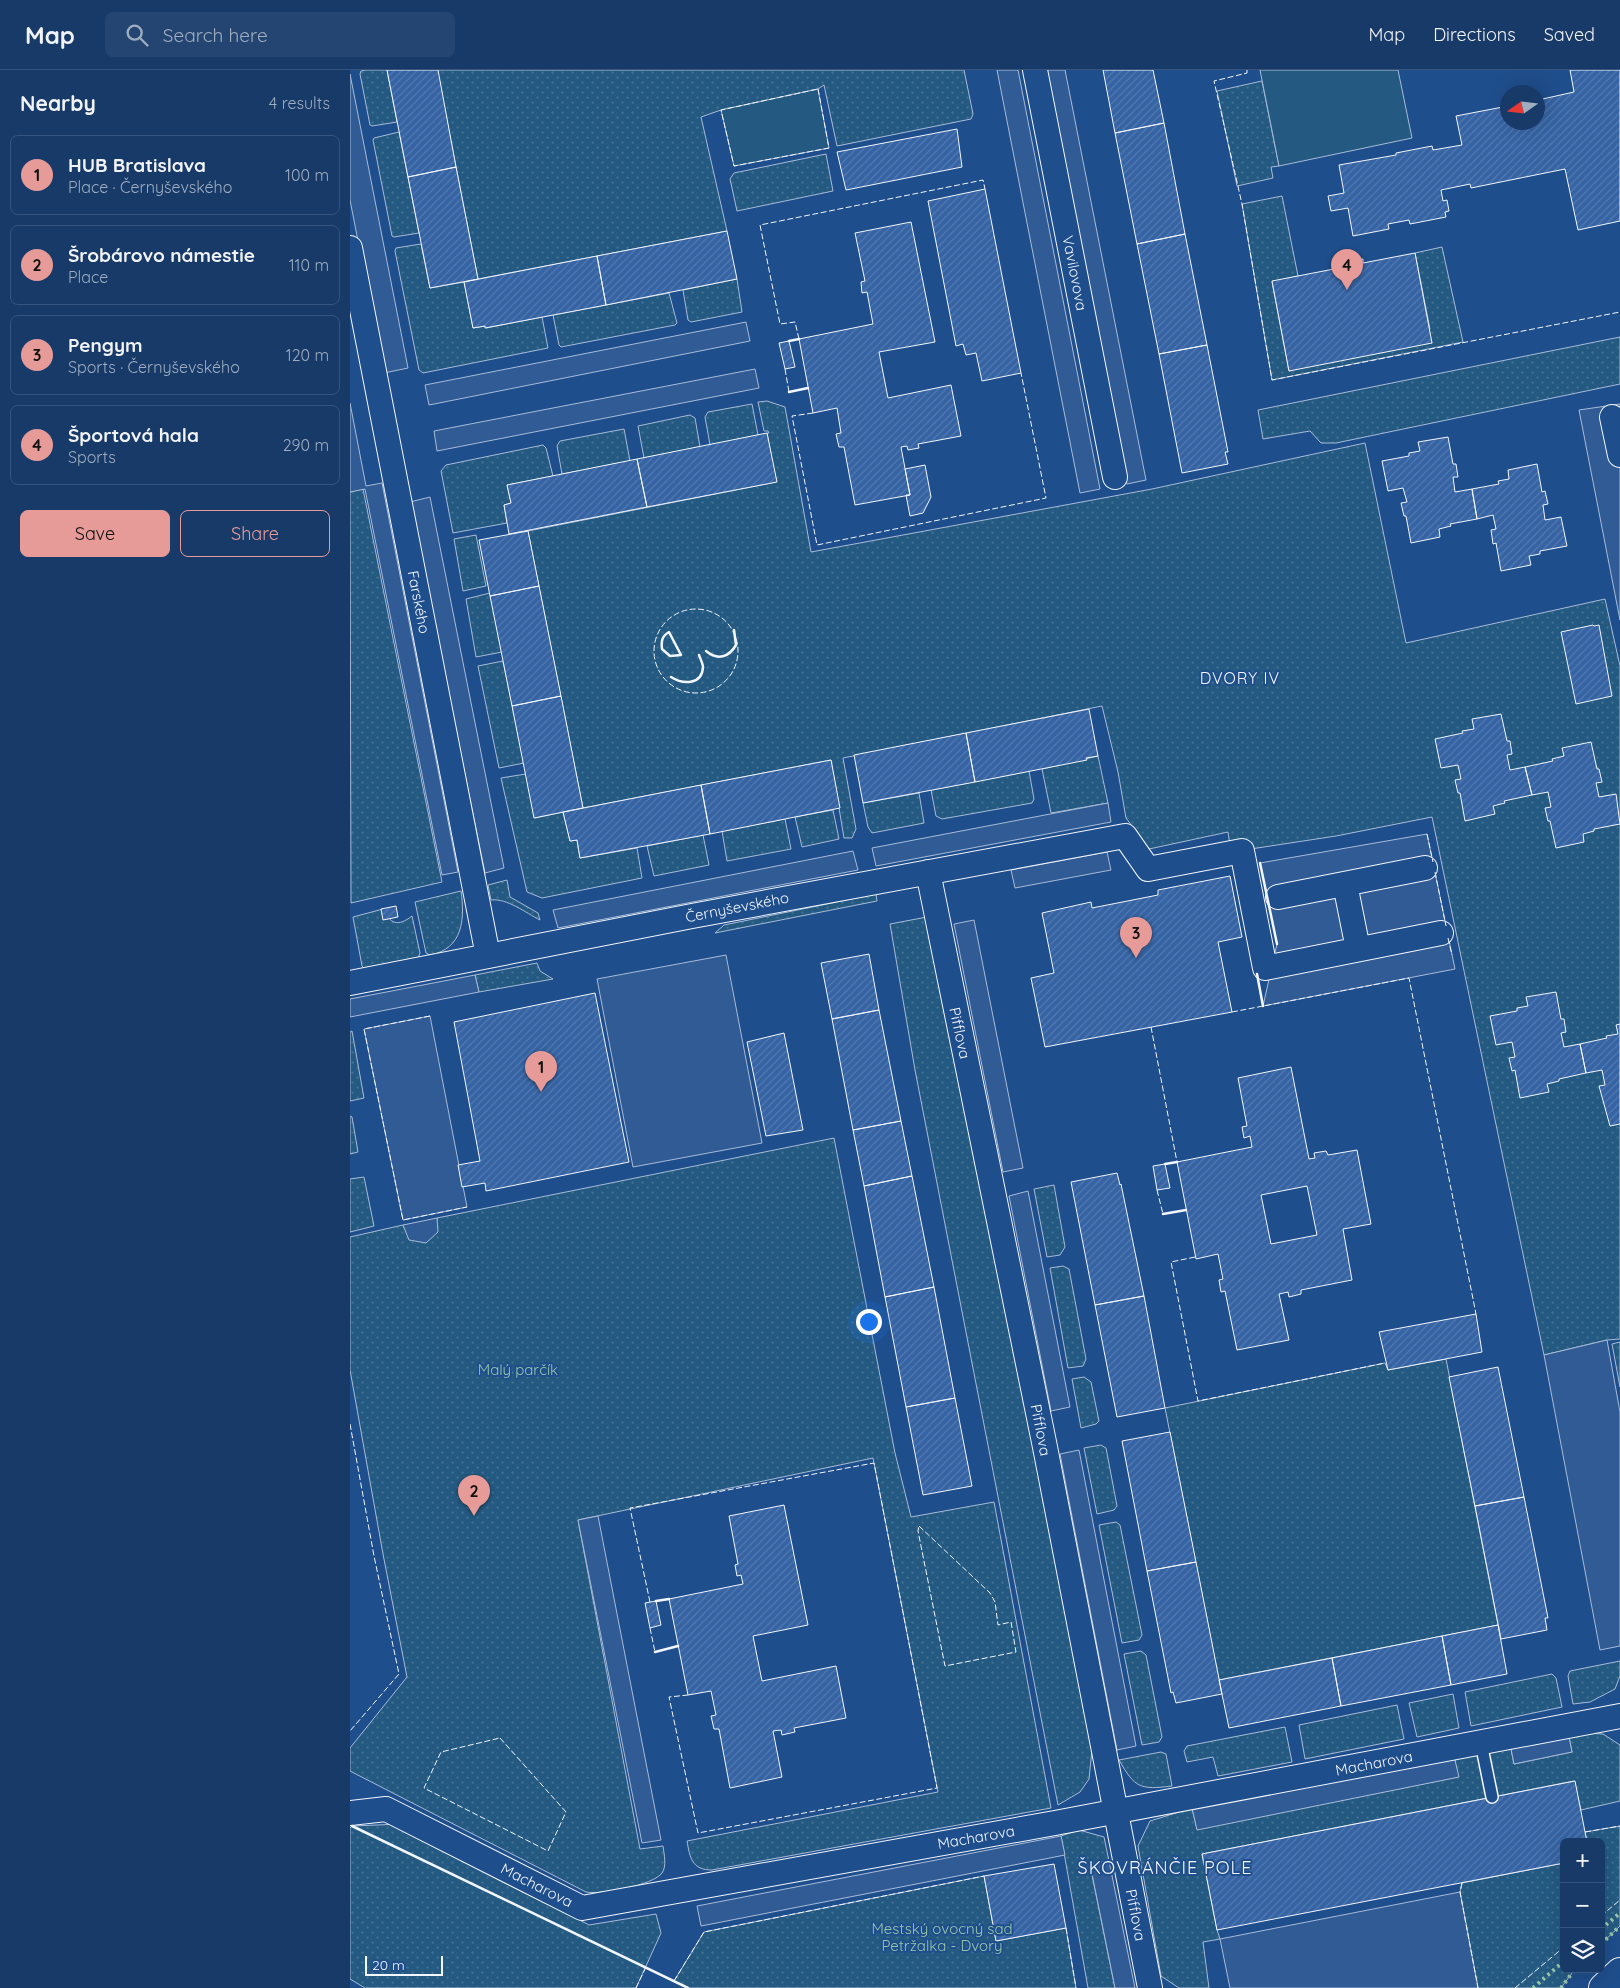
<!DOCTYPE html>
<html lang="en">
<head>
<meta charset="utf-8">
<style>
	:root { --surface:#173a69; --page:#244571; --text:#f1f3f6; --muted:#9eadc0; --line:#36547d; --accent:#e69b98 }
	body { margin:0; font-family:Quicksand,sans-serif; background:var(--page); color:var(--text) }
	.controls { position:absolute; right:15px; bottom:15px; display:grid; overflow:hidden; border-radius:8px; box-shadow:0 5px 20px #0002 }
	.controls button { width:45px; height:45px; display:grid; place-items:center; padding:0; border:0; border-bottom:1px solid var(--line); background:var(--surface); color:var(--text); font:25px sans-serif }
	.compass { position:absolute; left:1150px; top:15px; width:45px; height:45px; border-radius:50%; background:var(--surface); box-shadow:0 5px 20px #0002; rotate:256deg }
	.scale { position:absolute; left:15px; bottom:12px; width:78px; box-sizing:border-box; padding-left:5px; border:2px solid #f2f6ff; border-top:0; font-size:14px; line-height:18px; white-space:nowrap; color:#f2f6ff; -webkit-text-stroke:4px #1f4e8c; paint-order:stroke }
	.you { position:absolute; left:518px; top:1251px; width:18px; height:18px; margin:-12px; border:4px solid #fff; border-radius:50%; background:#1a73e8; box-shadow:0 0 0 8px #1a73e833 }
	.badge { display:grid; place-items:center; width:32px; height:32px; border-radius:50%; background:var(--accent); color:#111; font-size:16px; font-weight:700 }
	.pin { position:absolute; translate:-50% -41px; filter:drop-shadow(0 1px 2px #0008) }
	.pin::after { content:''; position:absolute; top:26px; width:18px; height:15px; background:inherit; clip-path:polygon(0 0,100% 0,50% 100%) }
	.list { margin:0; padding:0; list-style:none }
	h2 { display:flex; justify-content:space-between; align-items:center; height:65px; margin:0; padding:0 20px; font-size:21px }
	h2 small { font-size:16px; font-weight:400; color:var(--muted) }
	.list li { display:grid; grid-template-columns:32px 1fr auto; gap:15px; align-items:center; box-sizing:border-box; height:80px; margin:0 10px 10px; padding:0 10px; border:1px solid var(--line); border-radius:8px }
	.list b { display:block; font-size:19px; white-space:nowrap }
	.list p { margin:0; font-size:16px; white-space:nowrap; color:var(--muted) }
	.list em { font-size:16px; font-style:normal; color:var(--muted) }
	.actions { display:flex; gap:10px; padding:15px 20px }
	.actions a { flex:1; padding:11px 0; border:1px solid var(--accent); border-radius:8px; text-align:center; font-size:18px; color:var(--accent) }
	.actions .main { background:var(--accent); color:#111 }
	.icon { flex:none; width:28px; height:28px; fill:none; stroke:currentColor; stroke-width:2; stroke-linecap:round; stroke-linejoin:round }
	.map { position:relative; flex:none; width:1270px; height:1918px; overflow:hidden }
	header { display:flex; align-items:center; gap:30px; box-sizing:border-box; height:70px; padding:0 25px; background:var(--surface); border-bottom:1px solid var(--line) }
	header strong { font-size:24px }
	nav { display:flex; gap:28px; margin-inline-start:auto; font-size:18px }
	.search { width:350px; height:45px; background:var(--page); display:flex; align-items:center; gap:12px; box-sizing:border-box; padding:0 18px; border-radius:8px; color:var(--muted); font-size:19px }
	main { display:flex }
	aside { flex:1; background:var(--surface) }
	.map>svg:first-child { display:block }
	.green { fill:url(#green-dots); stroke:#a8bbd7 }
	.pitch { fill:#245a82; stroke:#a8bbd7 }
	.parking { fill:#305b95; stroke:#a8bbd7 }
	.building { fill:url(#building-hatch); stroke:#f2f6ff; fill-rule:evenodd }
	.lines { fill:none; stroke-linecap:round; stroke-linejoin:round }
	.service-casing { stroke:#f2f6ff; stroke-width:14 }
	.minor-casing { stroke:#f2f6ff; stroke-width:26 }
	.tertiary-casing { stroke:#f2f6ff; stroke-width:30 }
	.service { stroke:#1f4e8c; stroke-width:11 }
	.minor { stroke:#1f4e8c; stroke-width:24 }
	.tertiary { stroke:#1f4e8c; stroke-width:28 }
	.hedge { stroke:#97c8a6; stroke-width:4; stroke-dasharray:2.5 4; stroke-linecap:butt }
	.fence { stroke:#f2f6ff; stroke-width:1; stroke-dasharray:6 2.5; stroke-linecap:butt }
	.wall { stroke:#f2f6ff; stroke-width:2.5 }
	.labels { text-anchor:middle; dominant-baseline:central; stroke-width:4; stroke-linejoin:round; paint-order:stroke }
	.street-label { font-size:15px; fill:#f2f6ff; stroke:#1f4e8c }
	.park-label { font-size:15px; fill:#97c8a6; stroke:#1f4e8c }
	.neighbourhood-label { font-size:16px; letter-spacing:1px; fill:#f2f6ff; stroke:#1f4e8c }
	.quarter-label { font-size:18px; letter-spacing:1px; fill:#f2f6ff; stroke:#1f4e8c }
</style>
</head>
<body>
<header>
<strong>Map</strong>
<div class="search"><svg class="icon" aria-label="search" viewBox="0 0 24 24"><circle cx="10" cy="10" r="6"/><path d="M15 15l6 6"/></svg>Search here</div>
<nav><a>Map</a><a>Directions</a><a>Saved</a></nav>
</header>
<main>
<aside>
<h2>Nearby<small>4 results</small></h2>
<ul class="list">
<li><span class="badge">1</span><div><b>HUB Bratislava</b><p>Place · Černyševského</p></div><em>100 m</em></li>
<li><span class="badge">2</span><div><b>Šrobárovo námestie</b><p>Place</p></div><em>110 m</em></li>
<li><span class="badge">3</span><div><b>Pengym</b><p>Sports · Černyševského</p></div><em>120 m</em></li>
<li><span class="badge">4</span><div><b>Športová hala</b><p>Sports</p></div><em>290 m</em></li>
</ul>
<div class="actions"><a class="main">Save</a><a>Share</a></div>
</aside>
<div class="map">
<svg width="1270" height="1918" viewBox="0 0 1270 1918">
	<defs>
		<pattern id="green-dots" width="8" height="8" patternUnits="userSpaceOnUse" patternTransform="scale(1.25)"><rect width="8" height="8" fill="#245a82"/><path d="M2 2h.1M6 6h.1" fill="none" stroke="#447295" stroke-width="1.8" stroke-linecap="round"/></pattern>
		<pattern id="building-hatch" width="6" height="6" patternUnits="userSpaceOnUse" patternTransform="scale(1.25)"><rect width="6" height="6" fill="#3563a3"/><path d="M-1 1l2-2M0 6l6-6M5 7l2-2" fill="none" stroke="#537ab1"/></pattern>
	</defs>
	<rect width="100%" height="100%" fill="#1f4e8c"/>
	<path class="green" d="M16,0H37L47,52L22,56L20,55L10,4L11,1Z
		M87,0H614L623,44L621,49L487,76L474,15L468,19L371,40L351,47L377,161L128,209Z
		M912,11L929,96L921,97L923,108L887,116L867,21Z
		M49,62L69,163L44,167L42,166L23,70L24,68Z
		M476,84L483,121L387,141L380,109L384,103Z
		M932,126L948,206L922,212L939,301L1080,259L1065,183L1092,177L1113,272L922,310L892,134Z
		M71,174L80,218L114,212L123,258L135,256L136,258L192,247L198,278L73,303L69,300L45,181L46,178Z
		M387,209L392,242L341,252L338,250L333,220Z
		M319,223L327,253L325,255L211,277L209,275L203,245Z
		M1270,267V314L986,373H971L960,361L913,369L908,340Z
		M417,331L435,337L461,482L802,419L1015,373L1056,573L1255,529L1270,596V1269L1257,1270L1194,1285L1082,747L986,766L881,782L878,762L799,779L776,748L768,702L752,636L493,688L506,759L502,768H494L481,690L233,738L178,461L426,412L417,363H419L418,361H414L408,332Z
		M402,334L408,365L360,375L355,347L358,342Z
		M340,345L345,348L350,377L294,388L288,356Z
		M274,359L280,391L212,404L207,376L210,371Z
		M193,375L196,378L203,406L157,415L161,433L154,435L157,453L103,463L91,401L96,395Z
		M13,419L92,812L1,833L0,422Z
		M126,465L136,516L113,521L104,469Z
		M140,523L152,582L126,587L116,529Z
		M153,591L174,693L149,698L128,596Z
		M748,686L758,733L701,743L692,699Z
		M679,701L684,729L682,733L592,749L586,746L581,720Z
		M176,704L185,748L213,742L220,771L227,770L230,788L287,778L292,808L192,828L177,822L151,708Z
		M569,723L574,753L522,763L518,757L513,733Z
		M483,740L489,769L452,777L445,747Z
		M435,749L441,779L377,791L372,761Z
		M353,765L359,795L304,806L297,776Z
		M157,810L160,827L188,843L190,850C176,843 157,828 141,830L138,815Z
		M111,821C115,849 113,879 80,885L76,883L65,832Z
		M526,824L527,831L365,863L374,855Z
		M33,839C40,854 48,857 62,846L70,883L68,888L14,898L12,896L3,847Z
		M577,847L743,1670L739,1709L730,1722L708,1735L565,1000L540,854Z
		M187,893L190,901L203,909L129,922L125,905Z
		M2,961L14,1028L0,1031V962Z
		M0,1046L2,1047L8,1082L0,1084Z
		M484,1068L545,1383L561,1447L644,1432L701,1738L362,1800C342,1800 340,1788 337,1771L588,1722L523,1388L228,1450L290,1779L313,1776C314,1784 317,1796 312,1803C304,1815 250,1825 236,1822L0,1701V1678L57,1607L33,1484L0,1300V1167L53,1155L54,1158L87,1151V1148Z
		M14,1107L24,1156L0,1162V1109Z
		M704,1115L715,1177L710,1185L697,1187L684,1119Z
		M713,1196L719,1199L736,1289L733,1296L718,1298L700,1198Z
		M1270,1272V1317L1262,1274Z
		M1096,1289L1148,1555L869,1610L815,1338L1035,1293L1038,1300Z
		M734,1307L741,1312L749,1351L746,1354L731,1358L722,1309Z
		M751,1375L756,1378L767,1436L764,1440L747,1444L734,1378Z
		M766,1452L770,1455L792,1565L789,1570L772,1573L749,1455Z
		M791,1581L796,1585L812,1667L809,1672L792,1675L774,1584Z
		M1270,1591V1606L1265,1619L1240,1632L1223,1634L1218,1606L1220,1601Z
		M1202,1604L1206,1608L1212,1637L1121,1656L1115,1622Z
		M1103,1624L1109,1658L1067,1667L1059,1633Z
		M1047,1635L1054,1669L955,1689L949,1655Z
		M935,1657L942,1692L868,1706L863,1687L837,1692L834,1681L837,1676Z
		M1218,1662L1253,1664L1270,1675V1731L1231,1740L1224,1711L852,1784L867,1860L870,1869L853,1872L859,1918H829L811,1906L788,1776L800,1751L842,1738L847,1759L1108,1707L1104,1686L1160,1674L1164,1694L1222,1682Z
		M811,1682L816,1684L822,1716C790,1720 785,1718 769,1690Z
		M51,1754L239,1855L306,1844L311,1863L286,1918H15L0,1909V1758L2,1756Z
		M1270,1756V1856L1251,1874V1772H1237L1235,1762Z
		M729,1760L754,1767L759,1791L740,1795L765,1918H738L711,1766Z
		M1214,1793V1899H1225L1211,1918H1128L1110,1822L1112,1813Z
		M634,1806L646,1871L716,1858L726,1918H338L324,1911L354,1862Z"/>
	<path class="pitch" d="M910,0H1048L1062,68L929,96Z
		M468,19L479,78L384,96L371,40Z"/>
	<path class="parking" d="M647,0H668L750,419L730,423Z
		M696,0H715L796,410L777,414Z
		M0,4L58,298L34,303L0,130Z
		M396,252L400,271L79,335L75,315Z
		M405,299L409,318L87,381L84,361Z
		M0,333L16,416L32,413L108,802L92,805L15,419L0,422Z
		M1270,334V550L1229,340Z
		M80,427L154,798L135,803L60,432Z
		M758,733L761,752L526,796L522,778Z
		M1077,764L1105,899L913,936L927,874L910,793Z
		M503,781L508,800L208,858L203,840Z
		M757,782L761,800L665,818L661,800Z
		M624,850L673,1098L653,1102L604,854Z
		M376,885L412,1073L283,1097L247,909Z
		M125,905L129,922L0,947V929Z
		M80,946L117,1137L53,1150L14,959Z
		M678,1121L720,1337L701,1341L659,1126Z
		M87,1148L88,1162L76,1173L59,1170L53,1155Z
		M1257,1270L1270,1342V1576L1250,1580L1194,1285Z
		M729,1380L786,1676L767,1680L710,1384Z
		M248,1446L311,1770L292,1773L228,1450Z
		M1218,1662L1222,1682L1164,1694L1160,1674Z
		M1104,1686L1109,1707L847,1760L842,1738Z
		M711,1766L715,1785L351,1856L347,1836Z
		M759,1791L785,1918H765L740,1794Z
		M1110,1822L1128,1918H880L870,1869Z"/>
	<path class="building" d="M37,0H88L106,97L58,107Z
		M753,0H803L814,53L765,63Z
		M1220,0H1270V151L1228,160L1215,99L1121,118L1120,114L1091,120L1093,131L1097,130L1099,141L1095,142L1096,147L1060,154L1059,150L1038,154L1039,159L1003,166L998,138L981,141L978,126L994,123L989,95L1046,85V83L1082,76L1083,80L1112,75L1106,46L1158,36V52H1188V30L1224,22Z
		M814,53L835,164L787,174L765,63Z
		M607,59L612,97L496,120L487,82Z
		M106,97L128,209L80,218L58,107Z
		M635,119L671,303L632,311L626,283L616,285L613,274L606,276L578,131Z
		M561,152L585,272L529,282L538,328L601,315L611,366L568,374L569,378L558,380L557,376L551,377L560,425L505,435L494,377H489L486,364L491,363L487,338L463,343L449,269L523,254L517,222L512,223L511,212L515,211L505,163Z
		M377,161L387,209L256,235L247,186Z
		M835,164L857,275L809,284L787,174Z
		M1065,183L1082,273L939,301L922,211L984,199L983,194L1013,189V193Z
		M247,186L256,235L135,258V256L123,258L114,212Z
		M439,271L445,297L435,299L429,273Z
		M857,275L878,382H875L878,394L832,403L809,284Z
		M417,363L427,412L297,437L287,389Z
		M1098,367L1103,394H1106L1108,407H1103L1105,422L1122,419L1127,449L1100,454L1101,456L1089,459L1090,467L1061,473L1056,446H1054L1051,433L1057,432L1053,418L1038,421L1032,391L1059,386V383L1070,381L1068,372Z
		M287,389L297,437L159,464L154,435L161,433L157,415Z
		M1187,394L1192,422L1195,421L1198,434L1193,435L1195,450L1211,447L1217,476L1190,481V484L1179,486L1181,495L1151,501L1146,473L1143,474L1141,460L1146,459L1143,445L1127,449L1122,419L1149,414L1148,411L1159,409L1158,400Z
		M575,395L581,427L573,443L560,446L556,425H560L555,399Z
		M178,461L189,516L140,526L129,470Z
		M189,516L211,626L162,636L140,526Z
		M1243,555L1244,556L1249,555L1262,626L1226,634L1211,562Z
		M211,626L233,738L184,748L162,636Z
		M739,639L748,686L736,688L737,690L625,712L616,663Z
		M1151,644L1157,671H1160L1162,684L1157,685L1160,700L1175,697L1182,725L1154,731L1155,733L1143,736L1145,744L1115,751L1110,723H1108L1105,710L1111,709L1108,695L1091,698L1085,669L1113,663L1112,661L1124,659L1122,649Z
		M616,663L625,712L513,733L504,685Z
		M1241,672L1247,699H1249L1252,712L1246,713L1249,727L1266,724L1270,754L1244,759V761L1233,764L1234,772L1206,778L1200,751H1198L1195,738L1201,737L1198,722L1182,725L1175,697L1203,691L1202,689L1214,686L1212,678Z
		M481,690L490,738L360,764L351,715Z
		M351,715L360,764L230,788L227,770L220,771L213,742Z
		M880,806L892,867L868,872L882,942L695,977L681,908L704,903L692,843L741,832L742,838L808,825V820Z
		M46,836L48,847L33,850L31,839Z
		M519,884L529,940L482,949L471,893Z
		M1206,922L1211,949H1214L1216,962L1211,963L1214,977L1230,974L1236,1003L1209,1009V1011L1197,1014L1199,1022L1170,1028L1165,1000L1162,1001L1159,988L1165,987L1162,972L1146,975L1140,946L1167,941V938L1178,936L1176,927Z
		M245,923L279,1092L136,1121L135,1113L112,1117L108,1095L130,1091L104,952Z
		M529,940L551,1051L503,1060L482,949Z
		M1270,954V1054L1260,1056L1249,1016L1255,1015L1252,1000L1236,1003L1230,974L1257,968L1256,966L1268,964L1266,955Z
		M434,963L453,1060L416,1066L397,972Z
		M941,997L959,1089L965,1088L964,1083L976,1081L978,1085L1007,1080L1021,1154L993,1159L1002,1210L951,1220V1224L939,1227L938,1222L929,1224L939,1270L887,1280L875,1221L871,1222L869,1210L873,1209L868,1184L846,1189L827,1092L902,1077L900,1066L894,1068L892,1057L897,1056L888,1008ZM957,1116L967,1165L921,1174L911,1125Z
		M551,1051L562,1106L514,1116L503,1060Z
		M815,1094L820,1118L807,1120L803,1096Z
		M767,1103L770,1115L771,1114L794,1226L745,1235L721,1112Z
		M562,1106L584,1217L535,1227L514,1116Z
		M584,1217L605,1328L556,1337L535,1227Z
		M794,1226L815,1338L767,1347L745,1235Z
		M1126,1244L1132,1282L1038,1300L1029,1262Z
		M1148,1297L1174,1427L1125,1436L1099,1307Z
		M605,1328L622,1416L573,1425L556,1337Z
		M820,1362L846,1492L797,1501L772,1371Z
		M1174,1427L1198,1548H1195L1197,1560L1151,1569L1125,1436Z
		M434,1435L458,1555L403,1566L412,1611L486,1596L496,1648L444,1658L445,1662L432,1665L431,1660L423,1661L432,1707L380,1718L369,1659H364L361,1646L366,1645L361,1621L338,1625L319,1529L393,1514L391,1505L387,1506L385,1495L388,1494L379,1446Z
		M846,1492L872,1624L826,1633L823,1622L821,1623L797,1501Z
		M306,1531L311,1555L300,1558L295,1533Z
		M1148,1555L1157,1604L1101,1615L1092,1566Z
		M1092,1566L1101,1615L991,1636L982,1588Z
		M982,1588L991,1636L879,1658L869,1610Z
		M1225,1711L1237,1772H1214V1793L867,1860L852,1784Z
		M704,1794L716,1858L646,1871L634,1806Z"/>
	<g class="lines">
		<defs>
			<path id="service" d="M1131,1673L1142,1727"/>
			<path id="minor" d="M685,0L765,407
				M0,178L138,886
				M1262,347L1270,385
				M578,802L695,1377L800,1918
				M995,814L1008,879
				M928,827L1075,798
				M0,913L342,846L775,766L798,799L892,781L915,898L1091,863
				M0,1743L36,1739L232,1838L705,1753L1270,1646"/>
			<path id="tertiary" d="M1253,1918L1270,1902"/>
		</defs>
		<use href="#service" class="service-casing"/>
		<use href="#minor" class="minor-casing"/>
		<use href="#tertiary" class="tertiary-casing"/>
		<use href="#service" class="service"/>
		<use href="#minor" class="minor"/>
		<use href="#tertiary" class="tertiary"/>
		<path class="hedge" d="M1251,1859L1270,1843
			M1251,1874L1270,1856
			M1183,1918L1214,1891
			M1211,1918L1225,1899"/>
		<path class="fence" d="M897,0V3L864,11L892,134L922,310L1270,242
			M468,19L479,78L384,96L371,40Z
			M449,269L445,252L430,254L410,155L633,110L635,119
			M435,299L439,322
			M463,343L442,346L467,475L696,428L671,303
			M304 581a42 42 0 1 1 84 0a42 42 0 1 1-84 0Z
			M1077,764L1083,792
			M1085,802L1096,856
			M1098,868L1102,885
			M882,942L1059,908L1126,1244
			M80,946L14,959L53,1150L117,1137
			M801,957L827,1092
			M807,1120L813,1144
			M845,1187L821,1192L848,1331L1035,1293
			M0,1354L24,1486L49,1604L0,1661
			M569,1456L640,1523L645,1532L648,1555L661,1552L666,1582L595,1596L568,1461Z
			M300,1532L280,1438L524,1393L587,1718L348,1763L319,1627L338,1625
			M300,1558L305,1582
			M150,1668L216,1742L198,1781L74,1718L91,1682Z
			M1235,1762L1270,1756
			M1112,1813L1110,1822L1128,1918
			M1251,1846L1270,1830
			M716,1858L726,1918
			M324,1911L354,1862L634,1806
			M286,1918L296,1897
			M1165,1918L1214,1877"/>
		<path class="wall" d="M439,271L449,269
			M439,322L458,318
			M319,562L331,585L320,586L312,579C311,571 312,566 319,562Z
			M356,581C368,591 379,587 386,575L384,560
			M321,607C332,614 352,616 353,597C353,594 350,588 349,585
			M910,793L927,874
			M907,904L913,936
			M815,1094L827,1092
			M813,1144L836,1140
			M306,1531L319,1529
			M305,1582L328,1576
			M2,1756L338,1918"/>
	</g>
	<g class="labels">
		<g class="street-label">
			<text transform="translate(725 203) rotate(79)">Vavilovova</text>
			<text transform="translate(69 532) rotate(79)">Farského</text>
			<text transform="translate(387 837) rotate(-11)">Černyševského</text>
			<text transform="translate(610 963) rotate(78)">Pifflova</text>
			<text transform="translate(691 1360) rotate(79)">Pifflova</text>
			<text transform="translate(1024 1693) rotate(-11)">Macharova</text>
			<text transform="translate(626 1767) rotate(-10)">Macharova</text>
			<text transform="translate(187 1815) rotate(27)">Macharova</text>
			<text transform="translate(786 1845) rotate(79)">Pifflova</text>
		</g>
		<g class="park-label">
			<text x="168" y="1299">Malý parčík</text>
			<text x="592" y="1858">Mestský ovocný sad<tspan x="592" dy="17">Petržalka - Dvory</tspan></text>
		</g>
		<g class="neighbourhood-label">
			<text x="890" y="608">DVORY IV</text>
		</g>
		<g class="quarter-label">
			<text x="815" y="1797">ŠKOVRÁNČIE POLE</text>
		</g>
	</g>
</svg>
<div class="controls">
<button>+</button>
<button>−</button>
<button><svg class="icon" aria-label="layers" viewBox="0 0 24 24"><path d="M12 4l9 5-9 5-9-5zM3 14l9 5 9-5"/></svg></button>
</div>
<svg class="compass" viewBox="-18 -18 36 36"><path d="M0-13l5 13h-10z" fill="#e53935"/><path d="M0 13l5-13h-10z" fill="#9eadc0"/></svg>
<div class="scale">20 m</div>
<div class="you"></div>
<div class="pin badge" style="left:191px;top:1022px">1</div>
<div class="pin badge" style="left:124px;top:1446px">2</div>
<div class="pin badge" style="left:786px;top:888px">3</div>
<div class="pin badge" style="left:997px;top:220px">4</div>
</div>
</main>
</body>
</html>
